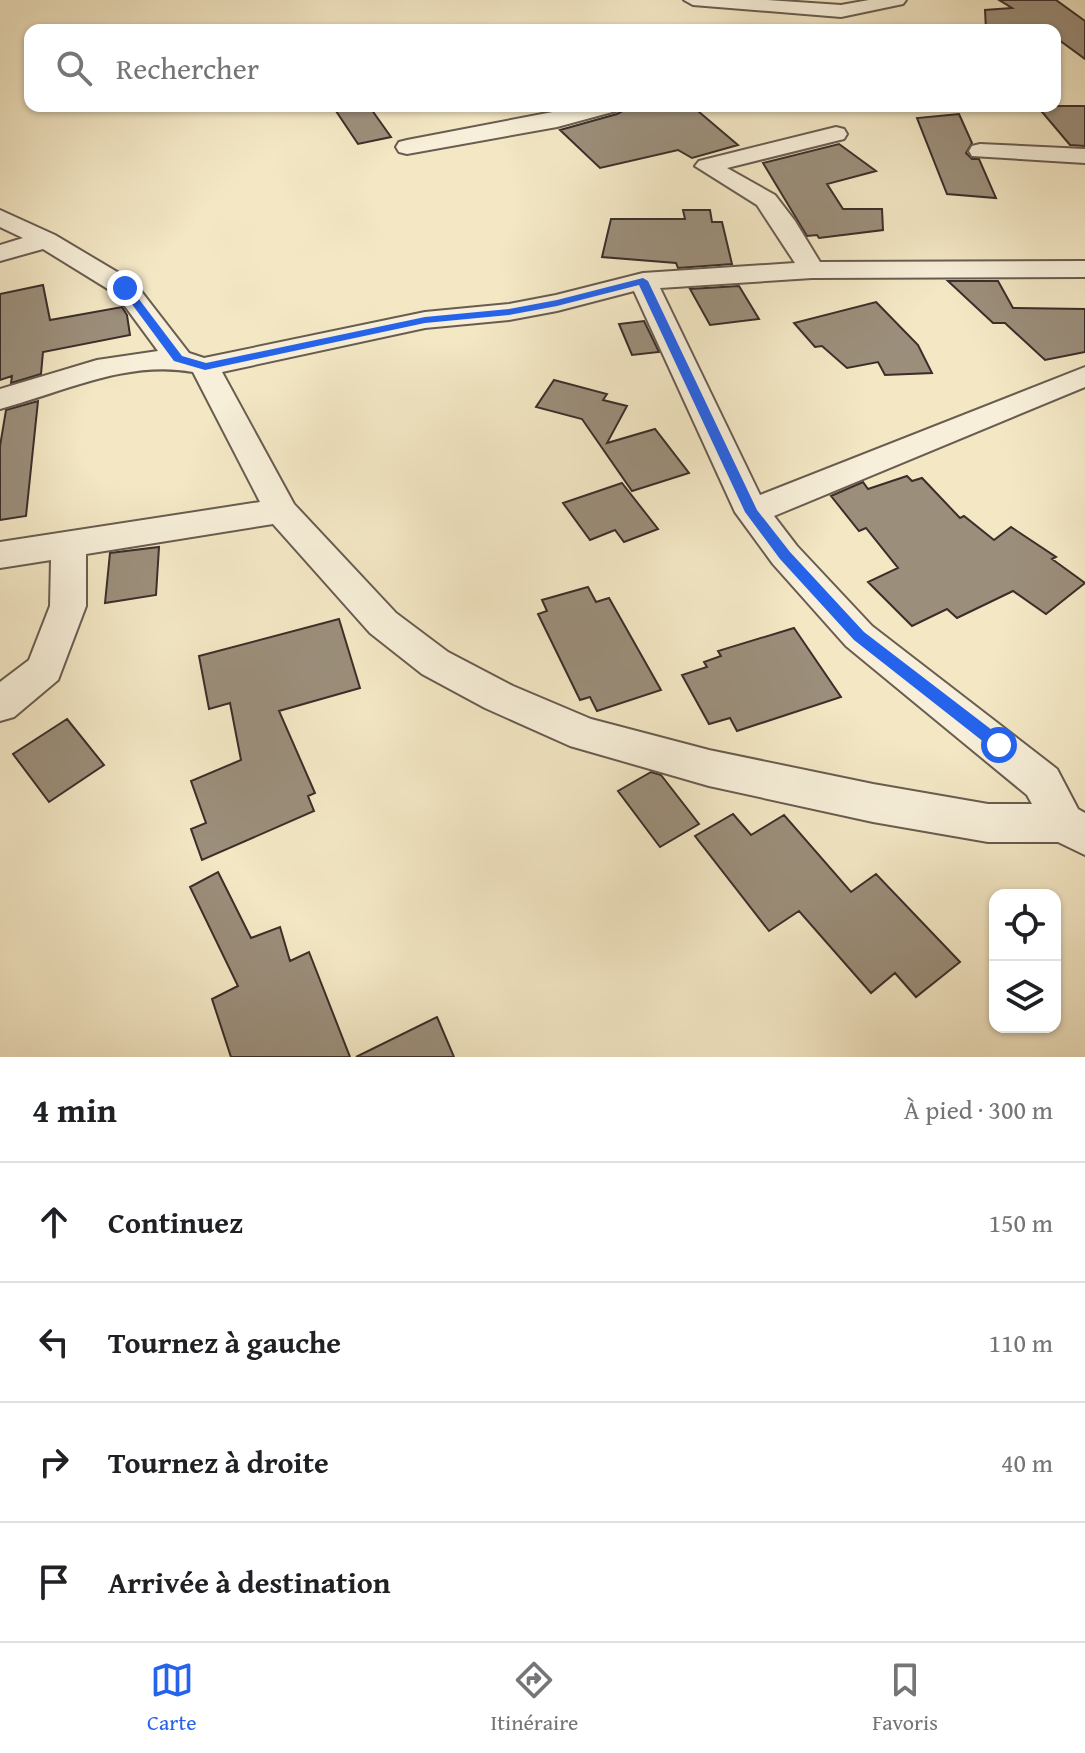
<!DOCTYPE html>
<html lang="fr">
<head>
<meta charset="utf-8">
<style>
	:root { --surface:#fff; --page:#f2f2f2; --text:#202124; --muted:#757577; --line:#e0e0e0; --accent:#2563eb }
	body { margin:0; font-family:"Gentium Book Plus",serif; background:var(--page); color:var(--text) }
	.controls { position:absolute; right:24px; bottom:24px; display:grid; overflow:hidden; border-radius:16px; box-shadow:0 2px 6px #0004 }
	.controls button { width:72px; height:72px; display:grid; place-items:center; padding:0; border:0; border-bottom:2px solid var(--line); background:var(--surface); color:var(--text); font:40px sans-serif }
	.stop { position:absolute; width:24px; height:24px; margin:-18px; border:6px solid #2563eb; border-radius:50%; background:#fff }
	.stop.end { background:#2563eb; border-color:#fff; box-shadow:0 2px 8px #0008 }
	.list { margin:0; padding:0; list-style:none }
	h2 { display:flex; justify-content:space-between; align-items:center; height:104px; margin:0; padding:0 32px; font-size:34px }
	h2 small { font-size:26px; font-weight:400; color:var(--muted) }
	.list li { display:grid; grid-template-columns:52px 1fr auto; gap:24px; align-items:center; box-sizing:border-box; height:120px; padding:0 32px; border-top:2px solid var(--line) }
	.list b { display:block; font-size:30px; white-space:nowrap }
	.list em { font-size:26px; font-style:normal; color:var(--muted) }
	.icon { flex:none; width:44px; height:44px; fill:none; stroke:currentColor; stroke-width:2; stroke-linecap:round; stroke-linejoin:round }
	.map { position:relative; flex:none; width:1085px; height:1057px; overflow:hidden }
	.search { position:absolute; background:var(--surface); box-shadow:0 2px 6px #0004; left:24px; right:24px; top:24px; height:88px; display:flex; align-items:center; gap:20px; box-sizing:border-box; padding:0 28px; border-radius:16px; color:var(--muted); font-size:30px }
	.sheet { height:584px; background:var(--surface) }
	nav { display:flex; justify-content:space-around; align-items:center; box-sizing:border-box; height:112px; border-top:2px solid var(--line); background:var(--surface); font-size:22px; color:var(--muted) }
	nav a { display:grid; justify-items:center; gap:4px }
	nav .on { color:var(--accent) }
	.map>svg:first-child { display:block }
	.building { fill:#9b8e7a; stroke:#3b2e2a; stroke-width:2 }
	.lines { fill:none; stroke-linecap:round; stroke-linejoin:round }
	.street-casing { stroke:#695c50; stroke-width:4 }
	.street { fill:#f7efd9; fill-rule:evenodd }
	.route { fill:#2563eb }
</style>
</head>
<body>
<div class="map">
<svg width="1085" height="1057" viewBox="0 0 1085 1057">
	<rect width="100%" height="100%" fill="#f3e7c4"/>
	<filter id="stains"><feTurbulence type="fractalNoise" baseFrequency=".0025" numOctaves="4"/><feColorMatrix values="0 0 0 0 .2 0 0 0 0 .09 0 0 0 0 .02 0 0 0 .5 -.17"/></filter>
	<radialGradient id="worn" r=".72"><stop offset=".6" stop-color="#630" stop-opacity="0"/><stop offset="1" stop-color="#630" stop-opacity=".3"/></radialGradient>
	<path class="building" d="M999,0H1056L1085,21V59L1055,37V30H986L985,10L1012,8Z
		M369,106L391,137L358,144L336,111Z
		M632,106H692L738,145L692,158L678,150L600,168L560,130L617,114Z
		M1037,106H1085V146L1070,145Z
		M959,114L972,143L966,153L972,159H979L996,198L947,194L917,118Z
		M839,144L876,171L827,184L843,209H882L883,230L819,238L817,235L807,236L763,163Z
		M683,210H710L712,222H722L732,264L678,268L676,263L602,257L611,219H685Z
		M948,281H998L1013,308L1085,309V352L1045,360L1005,323H993Z
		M43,285L50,320L122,307L127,315L130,335L43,352L41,374L11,383L12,376L0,380V294Z
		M739,286L759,319L710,325L690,289Z
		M876,302L918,345L932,373L885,375L878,362L847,368L822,346L815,347L794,323Z
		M644,321L659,352L632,355L619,324Z
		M554,380L607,394L603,400L627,406L607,443L655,429L689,473L632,491L582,419L536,407Z
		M38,401L26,516L0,520V446L6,410Z
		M907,476L912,481L922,478L960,518L964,516L994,540L1011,527L1056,557L1052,559L1085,583L1046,614L1013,591L957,618L947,609L912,626L868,582L898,568L866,528L859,531L831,496L863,482L868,489Z
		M622,483L658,529L624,542L615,530L590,540L563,503Z
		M159,547L156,595L105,603L110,553Z
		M588,587L596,602L609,598L661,690L597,711L590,697L580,700L538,614L547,611L542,600Z
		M339,619L360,688L279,711L315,793L308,796L314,811L202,860L191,829L206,823L191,781L241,760L230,703L209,709L199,656Z
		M794,628L841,697L737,731L730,718L709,724L682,675L707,667L704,662L721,656L718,651Z
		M67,719L104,765L49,802L13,754Z
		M651,772L661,775L699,824L660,847L618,791Z
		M733,814L751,835L784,815L851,892L876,874L960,962L916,997L895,973L871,993L799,911L769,931L695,836Z
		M218,872L251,938L280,927L290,961L309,952L350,1057H231L212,999L238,986L190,887Z
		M437,1017L454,1057H356Z"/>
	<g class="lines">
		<defs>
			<path id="street" d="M684,0H767L841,5L869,0H906L903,4L841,17L693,5Z
				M584,106H619L616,111L557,127L407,154L399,152L396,147L399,142L407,140Z
				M836,127L844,129L847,134L844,139L727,168L775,195L795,221L820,262L1085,261V277L812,278L660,288L760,495L1085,367V387L774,516L797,546L872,626L1057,769L1078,809L1085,813V855L1058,842H988L873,822L709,786L570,746L485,708L422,674L370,633L273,524L86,554V606L58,680L14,717L0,721V682L29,660L50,606L51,560L0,568V542L260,502L193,372C126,360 64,392 0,409V389L97,360L158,351L116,294L43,249L0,261V245L23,238L0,227V210L55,235L134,282L189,353L204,358L425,312L509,304L556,295L643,273L795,263L757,205L695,166L699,161ZM634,291L735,512L773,564L846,646L1027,795L1032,804H988L873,784L709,750L591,719L513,686L448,652L396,613L294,504L222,372L425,328L509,320L557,311Z
				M980,144L1085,149V163L972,156L969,151L972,146Z"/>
		</defs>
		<use href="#street" class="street-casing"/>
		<use href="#street" class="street"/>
	</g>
	<path class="route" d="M643,278L648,281L757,510L790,552L864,632L1005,740V750H994L854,640L780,559L745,512L639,285L557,306L509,315L425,323L205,370L174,361L120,288L129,286L182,356L206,363L425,317L509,309L557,300Z"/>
	<rect width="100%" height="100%" filter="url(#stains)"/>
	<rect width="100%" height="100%" fill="url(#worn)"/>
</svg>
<div class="controls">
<button><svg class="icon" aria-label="locate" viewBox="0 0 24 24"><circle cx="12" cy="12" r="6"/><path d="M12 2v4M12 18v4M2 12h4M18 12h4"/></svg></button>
<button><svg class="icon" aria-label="layers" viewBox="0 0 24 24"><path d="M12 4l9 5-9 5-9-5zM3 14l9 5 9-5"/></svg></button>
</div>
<div class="stop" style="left:999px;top:745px"></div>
<div class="stop end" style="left:125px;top:288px"></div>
<div class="search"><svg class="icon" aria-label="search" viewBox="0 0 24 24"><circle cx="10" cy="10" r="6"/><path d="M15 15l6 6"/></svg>Rechercher</div>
</div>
<section class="sheet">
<h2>4 min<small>À pied · 300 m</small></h2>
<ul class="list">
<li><svg class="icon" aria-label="ahead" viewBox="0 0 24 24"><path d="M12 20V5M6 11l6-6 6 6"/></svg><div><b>Continuez</b></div><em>150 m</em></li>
<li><svg class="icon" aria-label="left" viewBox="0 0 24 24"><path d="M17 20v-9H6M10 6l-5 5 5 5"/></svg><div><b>Tournez à gauche</b></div><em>110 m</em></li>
<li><svg class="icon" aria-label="right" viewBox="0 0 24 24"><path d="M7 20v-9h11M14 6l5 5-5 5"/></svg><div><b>Tournez à droite</b></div><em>40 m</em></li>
<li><svg class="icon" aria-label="arrive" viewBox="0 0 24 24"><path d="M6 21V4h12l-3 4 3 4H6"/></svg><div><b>Arrivée à destination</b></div></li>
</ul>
</section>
<nav>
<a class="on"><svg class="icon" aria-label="map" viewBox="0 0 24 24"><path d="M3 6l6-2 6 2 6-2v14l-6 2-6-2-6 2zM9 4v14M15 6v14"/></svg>Carte</a>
<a><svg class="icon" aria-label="directions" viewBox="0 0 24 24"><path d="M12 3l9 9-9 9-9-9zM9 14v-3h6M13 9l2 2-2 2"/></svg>Itinéraire</a>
<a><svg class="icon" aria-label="saved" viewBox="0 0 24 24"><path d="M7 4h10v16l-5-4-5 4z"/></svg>Favoris</a>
</nav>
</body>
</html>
